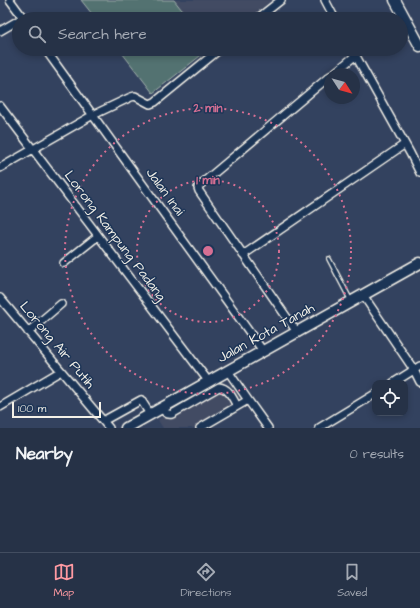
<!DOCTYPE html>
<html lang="en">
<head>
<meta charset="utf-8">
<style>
	:root { --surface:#263247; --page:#2e3a4e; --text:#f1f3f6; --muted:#a4aab4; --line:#424d60; --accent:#ff9aa2 }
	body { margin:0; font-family:"Architects Daughter",sans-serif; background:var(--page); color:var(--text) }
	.controls { position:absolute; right:12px; bottom:12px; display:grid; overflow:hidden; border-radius:8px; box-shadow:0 2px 6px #0003 }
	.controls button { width:36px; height:36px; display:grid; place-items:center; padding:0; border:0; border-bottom:1px solid var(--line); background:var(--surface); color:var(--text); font:20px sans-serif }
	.compass { position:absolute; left:324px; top:68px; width:36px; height:36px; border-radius:50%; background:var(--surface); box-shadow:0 2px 6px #0003; rotate:126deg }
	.scale { position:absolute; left:12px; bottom:10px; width:89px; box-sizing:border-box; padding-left:4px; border:2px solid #f4f1e8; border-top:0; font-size:11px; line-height:14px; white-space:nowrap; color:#f4f1e8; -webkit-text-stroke:3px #1d3557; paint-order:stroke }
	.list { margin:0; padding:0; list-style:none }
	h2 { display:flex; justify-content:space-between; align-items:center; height:52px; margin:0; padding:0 16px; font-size:17px }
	h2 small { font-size:13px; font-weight:400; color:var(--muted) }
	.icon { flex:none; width:22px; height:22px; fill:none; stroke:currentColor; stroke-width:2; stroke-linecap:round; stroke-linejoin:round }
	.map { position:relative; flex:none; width:420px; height:428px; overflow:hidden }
	.search { position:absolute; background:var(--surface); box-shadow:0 2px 6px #0003; left:12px; right:12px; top:12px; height:44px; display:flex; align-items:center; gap:10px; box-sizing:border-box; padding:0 14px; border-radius:22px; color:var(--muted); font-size:15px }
	.sheet { height:124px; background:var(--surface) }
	nav { display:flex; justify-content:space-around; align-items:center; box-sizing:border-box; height:56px; border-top:1px solid var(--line); background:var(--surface); font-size:11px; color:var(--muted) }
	nav a { display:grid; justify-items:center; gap:2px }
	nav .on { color:var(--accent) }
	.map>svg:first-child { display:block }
	.built { fill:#424b64 }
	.pitch { fill:#537271; stroke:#a4b2ac }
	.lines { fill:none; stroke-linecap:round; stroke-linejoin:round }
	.lane-casing { stroke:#f4f1e8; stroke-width:6 }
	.street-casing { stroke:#f4f1e8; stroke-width:10 }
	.secondary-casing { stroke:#f4f1e8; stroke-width:13 }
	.lane { stroke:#1d3557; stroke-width:3.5 }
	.street { stroke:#1d3557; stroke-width:7 }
	.secondary { stroke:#1d3557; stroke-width:10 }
	.ring { fill:none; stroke:#d66f93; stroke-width:2; stroke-dasharray:2 4 }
	.labels { text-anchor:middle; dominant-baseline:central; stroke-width:3; stroke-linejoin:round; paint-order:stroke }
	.street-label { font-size:14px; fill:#f4f1e8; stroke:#1d3557 }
	.centre { fill:#d66f93; stroke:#1d3557; stroke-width:2 }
	.ring-label { font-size:12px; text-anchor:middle; font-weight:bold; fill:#d66f93; stroke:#1d3557; stroke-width:3; stroke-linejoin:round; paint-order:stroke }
</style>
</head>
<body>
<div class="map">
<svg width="420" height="428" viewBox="0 0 420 428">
	<rect width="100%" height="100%" fill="#33425f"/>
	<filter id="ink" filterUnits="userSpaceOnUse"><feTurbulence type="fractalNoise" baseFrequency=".025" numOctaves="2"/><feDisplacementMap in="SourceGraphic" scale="8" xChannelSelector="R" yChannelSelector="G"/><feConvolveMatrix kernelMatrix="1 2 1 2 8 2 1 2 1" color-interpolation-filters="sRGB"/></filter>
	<g filter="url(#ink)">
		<path class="built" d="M174,0H272L248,19H189Z
			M221,383L231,386L243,402L198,428H163L158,420Z"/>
		<path class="pitch" d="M81,0H174L189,19H96Z
			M119,49H209L153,93Z"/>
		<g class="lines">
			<defs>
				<path id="lane" d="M329,259L351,301"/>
				<path id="street" d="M10,0L24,19
					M325,0L335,19
					M257,19L281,0
					M0,31L19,20
					M45,49L263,351
					M352,49L410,153L420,173
					M333,74L356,55
					M0,106L209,382
					M0,168L93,115L131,97L135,96L150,104L155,102L220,49
					M243,255L405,144
					M64,263L98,236
					M363,295L414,370L420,382
					M0,298L109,428
					M28,332L61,304
					M297,332L199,191L198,188L200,185L330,76
					M228,371L248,400L268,428
					M393,383L420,366
					M0,407L61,371
					M162,408C164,412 167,415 172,414L219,387C229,388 233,399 237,406
					M103,421L141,400L150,414
					M200,428L248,400
					M319,428L375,394"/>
				<path id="secondary" d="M395,0L420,46
					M126,428L420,263"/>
			</defs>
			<use href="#lane" class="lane-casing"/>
			<use href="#street" class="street-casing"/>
			<use href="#secondary" class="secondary-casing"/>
			<use href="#lane" class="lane"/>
			<use href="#street" class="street"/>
			<use href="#secondary" class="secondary"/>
		</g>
	</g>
	<g class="ring">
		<circle cx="208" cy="251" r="71"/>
		<circle cx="208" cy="251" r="143"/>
	</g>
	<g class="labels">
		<g class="street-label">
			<text transform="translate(165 192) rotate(54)">Jalan Inai</text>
			<text transform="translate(115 236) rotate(53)">Lorong Kampung Padang</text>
			<text transform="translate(266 333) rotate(-29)">Jalan Kota Tanah</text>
			<text transform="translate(57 345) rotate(50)">Lorong Air Putih</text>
		</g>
	</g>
	<circle cx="208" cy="251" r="6" class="centre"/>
	<g class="ring-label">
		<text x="208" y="112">2 min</text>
		<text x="208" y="184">1 min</text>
	</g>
</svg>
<div class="controls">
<button><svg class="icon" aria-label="locate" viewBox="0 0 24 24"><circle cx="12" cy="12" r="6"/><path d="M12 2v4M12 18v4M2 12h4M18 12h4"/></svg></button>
</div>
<svg class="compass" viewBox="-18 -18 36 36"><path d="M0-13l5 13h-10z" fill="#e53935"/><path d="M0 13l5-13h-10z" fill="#a4aab4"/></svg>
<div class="scale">100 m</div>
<div class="search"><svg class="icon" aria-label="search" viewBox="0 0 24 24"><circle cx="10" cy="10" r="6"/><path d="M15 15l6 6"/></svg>Search here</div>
</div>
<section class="sheet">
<h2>Nearby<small>0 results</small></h2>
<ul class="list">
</ul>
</section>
<nav>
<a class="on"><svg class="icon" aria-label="map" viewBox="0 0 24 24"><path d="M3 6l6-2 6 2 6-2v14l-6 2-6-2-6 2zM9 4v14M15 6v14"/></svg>Map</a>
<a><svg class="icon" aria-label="directions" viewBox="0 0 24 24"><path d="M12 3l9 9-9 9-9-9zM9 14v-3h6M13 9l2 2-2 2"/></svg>Directions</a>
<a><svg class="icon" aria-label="saved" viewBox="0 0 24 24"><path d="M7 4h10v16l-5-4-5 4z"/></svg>Saved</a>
</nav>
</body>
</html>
